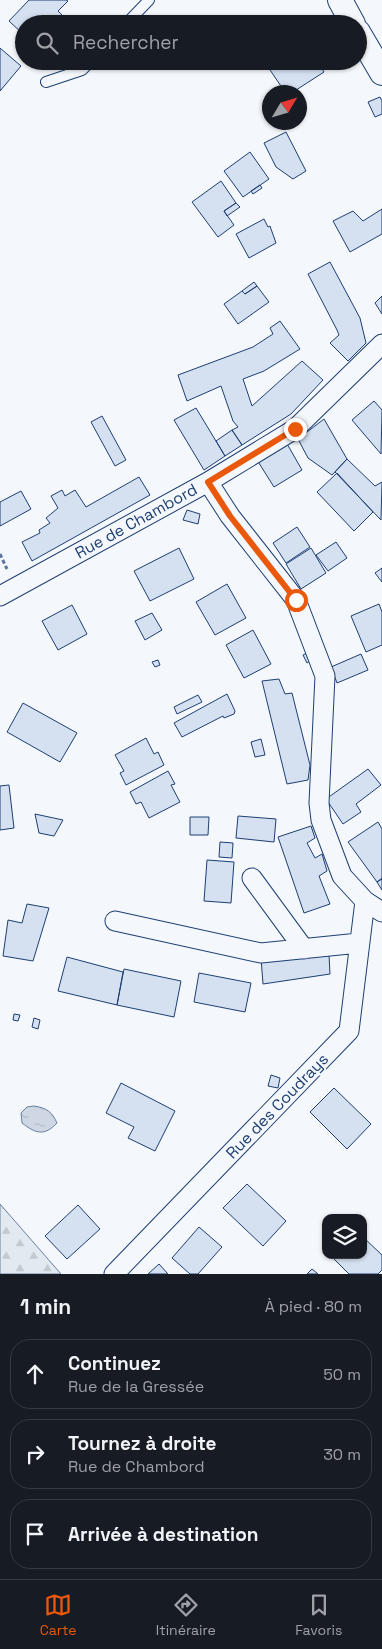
<!DOCTYPE html>
<html lang="fr">
<head>
<meta charset="utf-8">
<style>
	:root { --surface:#171b24; --page:#242831; --text:#f1f3f6; --muted:#9ea1a6; --line:#363941; --accent:#ea580c }
	body { margin:0; font-family:"Space Grotesk",sans-serif; background:var(--page); color:var(--text) }
	.controls { position:absolute; right:15px; bottom:15px; display:grid; overflow:hidden; border-radius:10px; box-shadow:0 1px 4px #0004 }
	.controls button { width:45px; height:45px; display:grid; place-items:center; padding:0; border:0; border-bottom:1px solid var(--line); background:var(--surface); color:var(--text); font:25px sans-serif }
	.compass { position:absolute; left:262px; top:85px; width:45px; height:45px; border-radius:50%; background:var(--surface); box-shadow:0 1px 4px #0004; rotate:52deg }
	.stop { position:absolute; width:15px; height:15px; margin:-11px; border:4px solid #ea580c; border-radius:50%; background:#fff }
	.stop.end { background:#ea580c; border-color:#fff; box-shadow:0 1px 5px #0008 }
	.list { margin:0; padding:0; list-style:none }
	h2 { display:flex; justify-content:space-between; align-items:center; height:65px; margin:0; padding:0 20px; font-size:21px }
	h2 small { font-size:16px; font-weight:400; color:var(--muted) }
	.list li { display:grid; grid-template-columns:32px 1fr auto; gap:15px; align-items:center; box-sizing:border-box; height:70px; margin:0 10px 10px; padding:0 10px; border:1px solid var(--line); border-radius:20px }
	.list b { display:block; font-size:19px; white-space:nowrap }
	.list p { margin:0; font-size:16px; white-space:nowrap; color:var(--muted) }
	.list em { font-size:16px; font-style:normal; color:var(--muted) }
	.icon { flex:none; width:28px; height:28px; fill:none; stroke:currentColor; stroke-width:2; stroke-linecap:round; stroke-linejoin:round }
	.map { position:relative; flex:none; width:382px; height:1274px; overflow:hidden }
	.search { position:absolute; background:var(--surface); box-shadow:0 1px 4px #0004; left:15px; right:15px; top:15px; height:55px; display:flex; align-items:center; gap:12px; box-sizing:border-box; padding:0 18px; border-radius:28px; color:var(--muted); font-size:19px }
	.sheet { height:305px; background:var(--surface) }
	nav { display:flex; justify-content:space-around; align-items:center; box-sizing:border-box; height:70px; border-top:1px solid var(--line); background:var(--surface); font-size:14px; color:var(--muted) }
	nav a { display:grid; justify-items:center; gap:2px }
	nav .on { color:var(--accent) }
	.map>svg:first-child { display:block }
	.forest { fill:url(#forest-firs); stroke:#687fa3 }
	.water { fill:url(#water-ripples); stroke:#687fa3 }
	.building { fill:#d5e0f0; stroke:#1d3f73 }
	.lines { fill:none; stroke-linecap:round; stroke-linejoin:round }
	.service-casing { stroke:#1d3f73; stroke-width:12 }
	.minor-casing { stroke:#1d3f73; stroke-width:21 }
	.tertiary-casing { stroke:#1d3f73; stroke-width:26 }
	.path { stroke:#5e769c; stroke-width:3; stroke-dasharray:4 2.5; stroke-linecap:butt }
	.service { stroke:#f4f7fb; stroke-width:10 }
	.minor { stroke:#f4f7fb; stroke-width:19 }
	.tertiary { stroke:#f4f7fb; stroke-width:24 }
	.route { stroke:#ea580c; stroke-width:6 }
	.labels { text-anchor:middle; dominant-baseline:central; stroke-width:4; stroke-linejoin:round; paint-order:stroke }
	.street-label { font-size:16px; fill:#1d3f73; stroke:#f4f7fb }
</style>
</head>
<body>
<div class="map">
<svg width="382" height="1274" viewBox="0 0 382 1274">
	<defs>
		<pattern id="forest-firs" width="22" height="20" patternUnits="userSpaceOnUse" patternTransform="scale(1.25)"><rect width="22" height="20" fill="#e3e9f0"/><path d="M5 1l3.5 6h-7zM16 11l3.5 6h-7z" fill="#c2c9d1"/></pattern>
		<pattern id="water-ripples" width="26" height="14" patternUnits="userSpaceOnUse" patternTransform="scale(1.25)"><rect width="26" height="14" fill="#cfd7e4"/><path d="M2 4q2-2 4 0t4 0M15 11q2-2 4 0t4 0" fill="none" stroke="#b1bac7"/></pattern>
	</defs>
	<rect width="100%" height="100%" fill="#f4f7fb"/>
	<path class="forest" d="M0,1204L61,1274H0Z"/>
	<path class="water" d="M34,1106C47,1108 52,1112 57,1123C44,1137 35,1133 22,1123L21,1113L27,1107Z"/>
	<path class="building" d="M29,0H66L68,1L58,11L64,17L57,24H24V35L9,21Z
		M0,48L21,66L0,91Z
		M284,61H317L324,72L293,92H285L270,70Z
		M380,97L382,101V114L375,117L368,102Z
		M286,132L306,171L293,179L276,167L264,143Z
		M250,152L269,179L243,197L224,171Z
		M221,181L236,203L224,211L234,225L218,237L192,202Z
		M260,185L262,188L253,194L251,191Z
		M236,203L240,207L227,216L224,211Z
		M382,209V234L350,252L333,221L353,211L363,221Z
		M264,219L268,227L270,226L276,243L249,258L236,234Z
		M330,262L360,318L366,343L348,361L330,343L339,335L337,330L308,274Z
		M254,282L257,286L245,294L242,291Z
		M257,286L269,302L238,324L224,304L242,291L245,294Z
		M382,296V314L375,303Z
		M280,321L300,349L264,371L243,379L252,406L302,361L323,380L291,414L242,445L232,430L238,427L233,421L221,386L187,401L178,375L253,347L273,334L270,328Z
		M374,401L382,410L381,454L352,420Z
		M196,408L225,456L204,470L174,420Z
		M102,416L126,460L115,466L91,422Z
		M324,419L347,459L332,475L308,458L298,439Z
		M232,430L242,445L225,456L216,441Z
		M286,442L302,470L274,487L257,460Z
		M347,459L375,486L382,482L381,520L335,472Z
		M337,473L373,512L354,531L317,492Z
		M139,477L150,495L32,561L22,542L40,533L39,530L50,523L46,518L58,508L51,496L62,490L65,496L75,490L86,507Z
		M21,491L31,509L0,526V502Z
		M187,510L200,514L198,524L183,520Z
		M297,527L310,547L286,563L273,543Z
		M336,542L347,558L328,571L316,555Z
		M179,548L194,579L150,601L134,571Z
		M311,548L326,573L301,589L286,564Z
		M382,568V582L375,573Z
		M227,584L246,618L215,635L196,602Z
		M379,604L382,612V645L366,652L351,616Z
		M72,605L87,634L58,650L42,621Z
		M152,613L162,630L145,640L135,621Z
		M253,630L271,664L244,678L226,645Z
		M315,649L311,660L307,663L303,655Z
		M361,654L368,670L337,683L331,667Z
		M158,660L160,665L155,667L152,662Z
		M279,679L285,694L292,693L310,765L308,780L287,784L262,681Z
		M227,694L235,711L234,714L224,718L223,716L182,737L174,723Z
		M198,695L202,702L177,714L174,707Z
		M23,703L77,733L60,762L7,732Z
		M146,738L154,754L158,752L164,765L126,785L120,773L124,771L115,755Z
		M261,739L265,755L255,757L251,742Z
		M368,769L381,785L356,804L361,812L343,824L326,799Z
		M168,771L175,784L171,785L180,802L149,818L141,802L136,804L130,792Z
		M9,785L14,828L0,830V786Z
		M35,814L63,820L54,836L39,833Z
		M238,816L276,819L274,842L236,838Z
		M190,817H209L208,835H190Z
		M378,822L382,829V878L377,882L348,842Z
		M311,826L315,838L307,843L315,858L322,854L327,871L319,876L330,904L304,913L278,837Z
		M220,842L233,843L232,858L219,857Z
		M207,860L234,862L231,903L204,901Z
		M382,879V890L377,882Z
		M27,904L49,908L33,961L3,956L8,920L22,923Z
		M329,955L330,974L263,984L261,958Z
		M67,957L123,972L117,1005L58,991Z
		M124,969L181,981L174,1017L117,1005Z
		M199,973L251,983L245,1012L194,1002Z
		M14,1014L20,1015L18,1021L13,1020Z
		M34,1018L40,1020L38,1029L32,1027Z
		M271,1075L280,1078L278,1088L268,1086Z
		M121,1083L175,1111L155,1151L128,1138L134,1127L106,1113Z
		M334,1088L371,1124L347,1149L310,1112Z
		M247,1184L286,1221L263,1246L223,1208Z
		M78,1205L100,1229L67,1259L45,1236Z
		M199,1227L222,1247L198,1274H190L172,1258Z
		M363,1237L382,1255V1270L378,1274H349L334,1259L338,1255H363Z
		M159,1264L168,1274H148Z
		M312,1269L318,1274H307Z"/>
	<g class="lines">
		<defs>
			<path id="service" d="M126,24L149,0
				M46,82L82,70L91,61"/>
			<path id="minor" d="M208,482L230,516L296,600L325,676L319,803L321,820L342,876L365,901L382,912
				M0,596L208,482L295,429L382,344
				M252,878L304,949
				M115,921L261,953L359,943
				M114,1274L349,1031L365,901"/>
			<path id="tertiary" d="M340,0L353,24
				M358,32L382,73"/>
		</defs>
		<use href="#service" class="service-casing"/>
		<use href="#minor" class="minor-casing"/>
		<use href="#tertiary" class="tertiary-casing"/>
		<path class="path" d="M0,554L7,569"/>
		<use href="#service" class="service"/>
		<use href="#minor" class="minor"/>
		<use href="#tertiary" class="tertiary"/>
	</g>
	<g class="lines">
		<path class="route" d="M295,429L208,482L230,516L296,600"/>
	</g>
	<g class="labels">
		<g class="street-label">
			<text transform="translate(136 521) rotate(-29)">Rue de Chambord</text>
			<text transform="translate(277 1106) rotate(-46)">Rue des Coudrays</text>
		</g>
	</g>
</svg>
<div class="controls">
<button><svg class="icon" aria-label="layers" viewBox="0 0 24 24"><path d="M12 4l9 5-9 5-9-5zM3 14l9 5 9-5"/></svg></button>
</div>
<svg class="compass" viewBox="-18 -18 36 36"><path d="M0-13l5 13h-10z" fill="#e53935"/><path d="M0 13l5-13h-10z" fill="#9ea1a6"/></svg>
<div class="stop" style="left:296px;top:600px"></div>
<div class="stop end" style="left:295px;top:429px"></div>
<div class="search"><svg class="icon" aria-label="search" viewBox="0 0 24 24"><circle cx="10" cy="10" r="6"/><path d="M15 15l6 6"/></svg>Rechercher</div>
</div>
<section class="sheet">
<h2>1 min<small>À pied · 80 m</small></h2>
<ul class="list">
<li><svg class="icon" aria-label="ahead" viewBox="0 0 24 24"><path d="M12 20V5M6 11l6-6 6 6"/></svg><div><b>Continuez</b><p>Rue de la Gressée</p></div><em>50 m</em></li>
<li><svg class="icon" aria-label="right" viewBox="0 0 24 24"><path d="M7 20v-9h11M14 6l5 5-5 5"/></svg><div><b>Tournez à droite</b><p>Rue de Chambord</p></div><em>30 m</em></li>
<li><svg class="icon" aria-label="arrive" viewBox="0 0 24 24"><path d="M6 21V4h12l-3 4 3 4H6"/></svg><div><b>Arrivée à destination</b></div></li>
</ul>
</section>
<nav>
<a class="on"><svg class="icon" aria-label="map" viewBox="0 0 24 24"><path d="M3 6l6-2 6 2 6-2v14l-6 2-6-2-6 2zM9 4v14M15 6v14"/></svg>Carte</a>
<a><svg class="icon" aria-label="directions" viewBox="0 0 24 24"><path d="M12 3l9 9-9 9-9-9zM9 14v-3h6M13 9l2 2-2 2"/></svg>Itinéraire</a>
<a><svg class="icon" aria-label="saved" viewBox="0 0 24 24"><path d="M7 4h10v16l-5-4-5 4z"/></svg>Favoris</a>
</nav>
</body>
</html>
